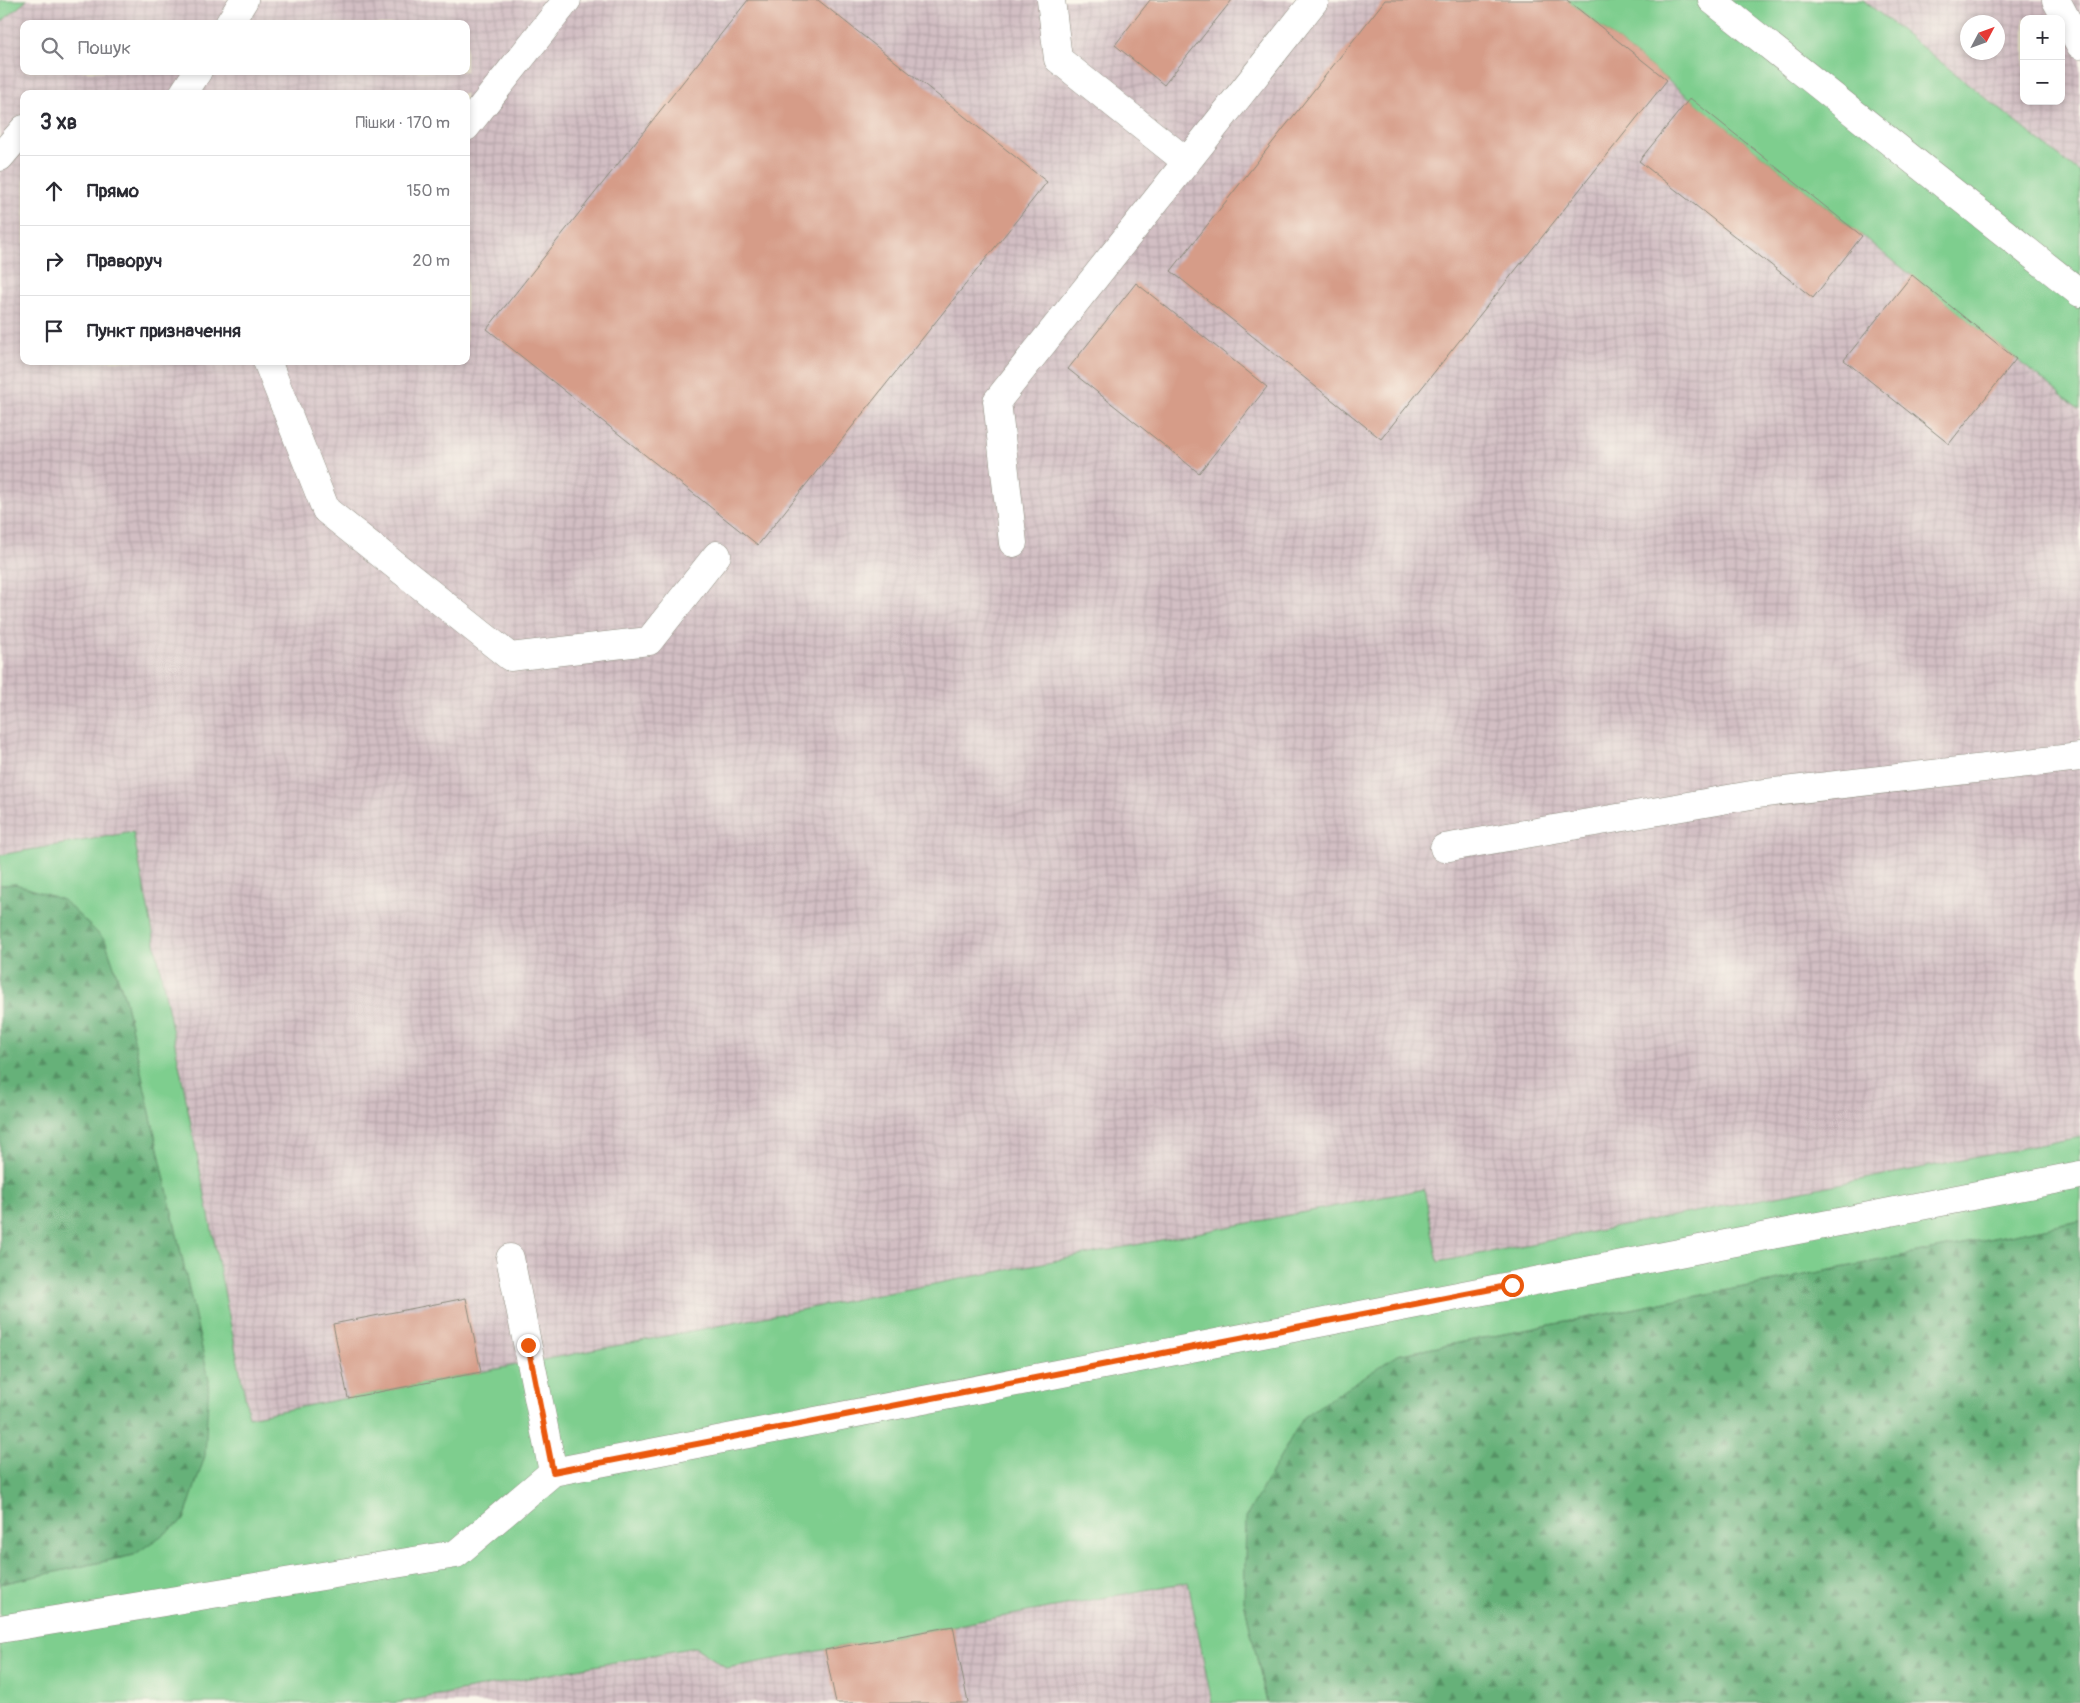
<!DOCTYPE html>
<html lang="uk">
<head>
<meta charset="utf-8">
<style>
	:root { --surface:#fff; --page:#f2f2f3; --text:#2b2b33; --muted:#7c7c81; --line:#e1e1e2 }
	body { margin:0; font-family:Pangolin,sans-serif; background:var(--page); color:var(--text) }
	.controls { position:absolute; right:15px; top:15px; display:grid; overflow:hidden; border-radius:10px; box-shadow:0 2px 8px #0003 }
	.controls button { width:45px; height:45px; display:grid; place-items:center; padding:0; border:0; border-bottom:1px solid var(--line); background:var(--surface); color:var(--text); font:25px sans-serif }
	.compass { position:absolute; left:1960px; top:15px; width:45px; height:45px; border-radius:50%; background:var(--surface); box-shadow:0 2px 8px #0003; rotate:49deg }
	.stop { position:absolute; width:15px; height:15px; margin:-11px; border:4px solid #ea580c; border-radius:50%; background:#fff }
	.stop.end { background:#ea580c; border-color:#fff; box-shadow:0 1px 5px #0008 }
	.list { margin:0; padding:0; list-style:none }
	h2 { display:flex; justify-content:space-between; align-items:center; height:65px; margin:0; padding:0 20px; font-size:21px }
	h2 small { font-size:16px; font-weight:400; color:var(--muted) }
	.list li { display:grid; grid-template-columns:32px 1fr auto; gap:15px; align-items:center; box-sizing:border-box; height:70px; padding:0 20px; border-top:1px solid var(--line) }
	.list b { display:block; font-size:19px; white-space:nowrap }
	.list em { font-size:16px; font-style:normal; color:var(--muted) }
	.icon { flex:none; width:28px; height:28px; fill:none; stroke:currentColor; stroke-width:2; stroke-linecap:round; stroke-linejoin:round }
	.map { position:relative; flex:none; width:2080px; height:1703px; overflow:hidden }
	.search { position:absolute; background:var(--surface); box-shadow:0 2px 8px #0003; left:20px; top:20px; width:450px; height:55px; display:flex; align-items:center; gap:12px; box-sizing:border-box; padding:0 18px; border-radius:10px; color:var(--muted); font-size:19px }
	.panel { position:absolute; background:var(--surface); box-shadow:0 2px 8px #0003; left:20px; top:90px; width:450px; height:275px; border-radius:10px }
	.map>svg:first-child { display:block }
	.industrial { fill:url(#industrial-grid); fill-rule:evenodd }
	.grass { fill:#7ece8e; stroke:#547c5c }
	.forest { fill:url(#forest-firs); stroke:#486e52 }
	.building { fill:#d69c88 }
	.lines { fill:none; stroke-linecap:round; stroke-linejoin:round }
	.minor-casing { stroke:#8c8a7c; stroke-width:29 }
	.minor { stroke:#fff; stroke-width:28 }
	.route { stroke:#ea580c; stroke-width:6 }
</style>
</head>
<body>
<div class="map">
<svg width="2080" height="1703" viewBox="0 0 2080 1703">
	<defs>
		<pattern id="industrial-grid" width="8" height="8" patternUnits="userSpaceOnUse" patternTransform="scale(1.25)"><rect width="8" height="8" fill="#d2bec3"/><path d="M0 4h8M4 0v8" fill="none" stroke="#b4a3a8"/></pattern>
		<pattern id="forest-firs" width="22" height="20" patternUnits="userSpaceOnUse" patternTransform="scale(1.25)"><rect width="22" height="20" fill="#66b179"/><path d="M5 1l3.5 6h-7zM16 11l3.5 6h-7z" fill="#549063"/></pattern>
	</defs>
	<rect width="100%" height="100%" fill="#fbf7ec"/>
	<filter id="ink" filterUnits="userSpaceOnUse"><feTurbulence type="fractalNoise" baseFrequency=".02" numOctaves="2"/><feDisplacementMap in="SourceGraphic" scale="10" xChannelSelector="R" yChannelSelector="G"/><feConvolveMatrix kernelMatrix="1 2 1 2 8 2 1 2 1" color-interpolation-filters="sRGB"/></filter>
	<filter id="wash" filterUnits="userSpaceOnUse"><feTurbulence type="fractalNoise" baseFrequency=".0096" numOctaves="4" result="noise"/><feDisplacementMap in="SourceGraphic" scale="20" xChannelSelector="R" yChannelSelector="G"/><feGaussianBlur stdDeviation="1.12" result="paint"/><feColorMatrix in="noise" values="0 0 0 0 0 0 0 0 0 0 0 0 0 0 0 0 0 1.4 0 .05"/><feComposite in="paint" operator="in"/></filter>
	<g filter="url(#wash)">
		<rect width="100%" height="100%" fill="#eee9ce"/>
		<path class="industrial" d="M27,0H1567L2080,410V1137L1438,1262L1423,1189L249,1418L133,832L0,855V23ZM24,24H466V71H24ZM24,94H466V361H24Z
			M1863,0H2080V173ZM2024,19H2061V101H2024ZM1968,22H1998V52H1968Z
			M1189,1582L1212,1703H396L696,1647L727,1668Z"/>
		<path class="grass" d="M0,0H27L0,23Z
			M1567,0H1863L2080,173V410Z
			M133,832L249,1417L1424,1189L1438,1262L2080,1137V1221L1397,1355L1244,1601L1267,1703H1212L1188,1582L727,1668L695,1647L396,1703H0V1584L134,1555L209,1380L125,999L105,940L16,884L0,885V855Z"/>
		<path class="forest" d="M16,884L63,900L105,940L125,999L209,1380L205,1456L184,1520L134,1555L0,1584V885Z
			M2080,1221V1703H1267L1244,1601L1246,1517L1303,1417L1397,1355Z"/>
		<g id="blocks">
			<path class="building" d="M748,0H818L1047,182L758,545L487,329Z
				M1150,0H1232L1164,85L1115,45Z
				M1385,0H1567L1667,80L1381,439L1171,271Z
				M1690,98L1862,236L1813,298L1639,161Z
				M1912,275L2016,359L1949,444L1844,360Z
				M1136,283L1267,387L1199,473L1068,369Z
				M466,1298L481,1372L348,1398L333,1324Z
				M953,1626L968,1703H836L825,1650Z"/>
		</g>
	</g>
	<g filter="url(#ink)">
		<use href="#blocks" fill-opacity="0" stroke="#8c8a7c" stroke-width="1"/>
		<g class="lines">
			<defs>
				<path id="minor" d="M1051,0L1058,59L1187,162
					M1712,0L2080,293
					M2056,0L2080,45
					M229,24L244,0
					M183,94L198,71
					M466,127L567,0
					M0,157L24,129
					M267,361L326,510L510,657L649,641L717,555
					M1013,543L997,401L1315,0
					M1444,848L1757,794L2080,757
					M510,1258L553,1472
					M0,1629L456,1554L553,1472L2080,1175"/>
			</defs>
			<use href="#minor" class="minor-casing"/>
			<use href="#minor" class="minor"/>
		</g>
	</g>
	<g class="lines" filter="url(#ink)">
		<path class="route" d="M528,1345L553,1472L1512,1285"/>
	</g>
</svg>
<div class="controls">
<button>+</button>
<button>−</button>
</div>
<svg class="compass" viewBox="-18 -18 36 36"><path d="M0-13l5 13h-10z" fill="#e53935"/><path d="M0 13l5-13h-10z" fill="#7c7c81"/></svg>
<div class="stop" style="left:1512px;top:1285px"></div>
<div class="stop end" style="left:528px;top:1345px"></div>
<div class="search"><svg class="icon" aria-label="search" viewBox="0 0 24 24"><circle cx="10" cy="10" r="6"/><path d="M15 15l6 6"/></svg>Пошук</div>
<section class="panel">
<h2>3 хв<small>Пішки · 170 m</small></h2>
<ul class="list">
<li><svg class="icon" aria-label="ahead" viewBox="0 0 24 24"><path d="M12 20V5M6 11l6-6 6 6"/></svg><div><b>Прямо</b></div><em>150 m</em></li>
<li><svg class="icon" aria-label="right" viewBox="0 0 24 24"><path d="M7 20v-9h11M14 6l5 5-5 5"/></svg><div><b>Праворуч</b></div><em>20 m</em></li>
<li><svg class="icon" aria-label="arrive" viewBox="0 0 24 24"><path d="M6 21V4h12l-3 4 3 4H6"/></svg><div><b>Пункт призначення</b></div></li>
</ul>
</section>
</div>
</body>
</html>
